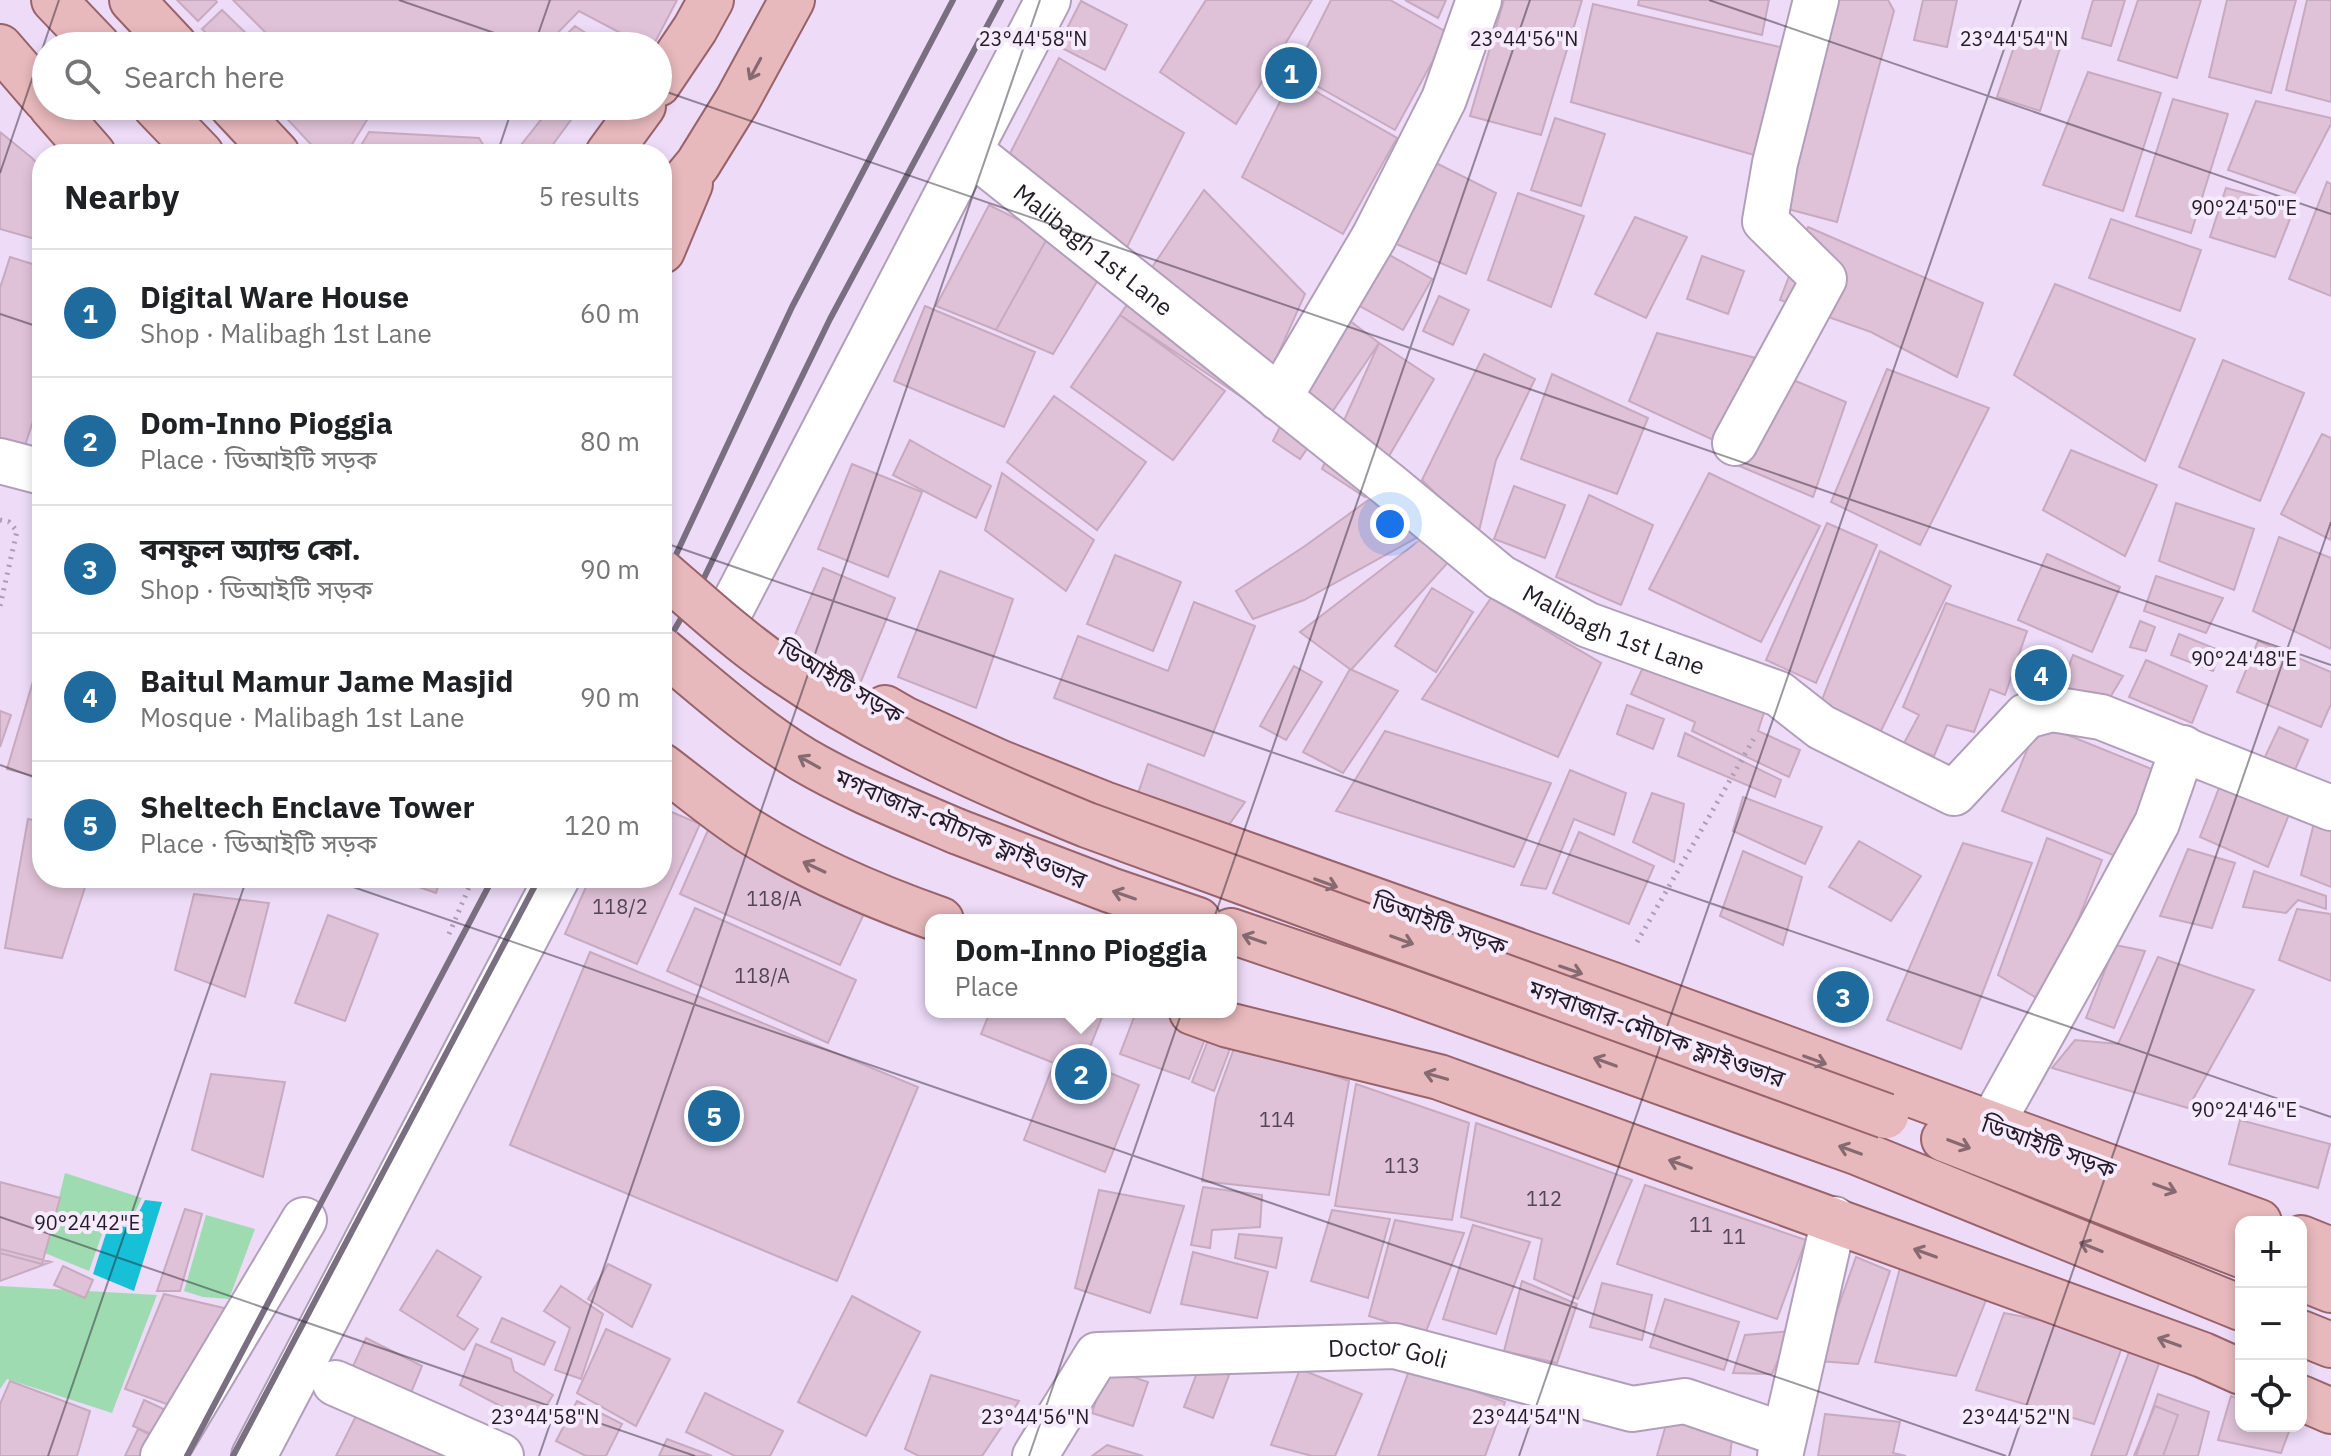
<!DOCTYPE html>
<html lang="en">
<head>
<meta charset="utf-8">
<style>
	:root { --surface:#fff; --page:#f6f6f6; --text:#202124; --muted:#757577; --line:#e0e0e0; --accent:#206b9e }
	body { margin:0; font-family:"IBM Plex Sans","Noto Sans Bengali",sans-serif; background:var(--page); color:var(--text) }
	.controls { position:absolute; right:24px; bottom:24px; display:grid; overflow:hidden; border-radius:16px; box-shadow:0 4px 12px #0003 }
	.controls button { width:72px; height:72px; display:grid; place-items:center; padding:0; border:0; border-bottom:2px solid var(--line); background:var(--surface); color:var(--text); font:40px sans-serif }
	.you { position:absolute; left:1390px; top:524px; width:28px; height:28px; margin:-20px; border:6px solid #fff; border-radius:50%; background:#1a73e8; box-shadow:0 0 0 12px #1a73e833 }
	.badge { display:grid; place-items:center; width:52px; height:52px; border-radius:50%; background:var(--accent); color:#fff; font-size:26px; font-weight:700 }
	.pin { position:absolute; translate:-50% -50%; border:4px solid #fff; box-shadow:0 2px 8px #0006 }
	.popup { position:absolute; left:925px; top:914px; width:312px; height:104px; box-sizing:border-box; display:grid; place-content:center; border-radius:16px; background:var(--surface); filter:drop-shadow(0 2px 6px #0005); font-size:26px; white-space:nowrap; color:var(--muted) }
	.popup b { font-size:30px; color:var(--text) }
	.popup::after { content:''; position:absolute; left:50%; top:100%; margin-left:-16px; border:16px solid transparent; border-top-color:var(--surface) }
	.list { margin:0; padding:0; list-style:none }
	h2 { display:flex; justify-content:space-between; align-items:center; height:104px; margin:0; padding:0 32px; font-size:34px }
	h2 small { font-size:26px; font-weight:400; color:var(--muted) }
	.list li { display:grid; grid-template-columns:52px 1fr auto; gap:24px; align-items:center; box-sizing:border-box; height:128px; padding:0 32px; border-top:2px solid var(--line) }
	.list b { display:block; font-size:30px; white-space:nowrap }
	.list p { margin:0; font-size:26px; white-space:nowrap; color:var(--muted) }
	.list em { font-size:26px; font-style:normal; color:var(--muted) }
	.icon { flex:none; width:44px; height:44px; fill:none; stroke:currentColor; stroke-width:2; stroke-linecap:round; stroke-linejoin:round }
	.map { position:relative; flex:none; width:2331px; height:1456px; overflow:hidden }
	.search { position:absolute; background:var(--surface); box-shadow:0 4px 12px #0003; left:32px; top:32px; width:640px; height:88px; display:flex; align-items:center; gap:20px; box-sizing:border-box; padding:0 28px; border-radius:44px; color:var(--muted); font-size:30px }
	.panel { position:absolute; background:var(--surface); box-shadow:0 4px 12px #0003; left:32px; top:144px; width:640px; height:744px; border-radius:32px }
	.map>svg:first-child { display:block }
	.green { fill:#9edbb0 }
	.water { fill:#18c0d7 }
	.building { fill:#e0c2d8; stroke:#c7aabf; stroke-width:2 }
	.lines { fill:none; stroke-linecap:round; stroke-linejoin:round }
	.minor-casing { stroke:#b19fba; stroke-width:48 }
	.major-casing { stroke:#98636b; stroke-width:48 }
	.path { stroke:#ab9db4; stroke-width:5; stroke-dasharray:2 6; stroke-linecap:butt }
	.minor { stroke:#fff; stroke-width:44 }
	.major { stroke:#e7b8bc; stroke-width:44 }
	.rail { stroke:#7a6f81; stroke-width:6 }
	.major-bridge-casing { stroke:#98636b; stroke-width:48; stroke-linecap:butt }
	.major-bridge { stroke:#e7b8bc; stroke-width:44 }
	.oneway { stroke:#866a72 }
	.ticks { fill:none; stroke:#241d28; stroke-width:2; stroke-opacity:0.45 }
	.labels { text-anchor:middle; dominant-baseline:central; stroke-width:8; stroke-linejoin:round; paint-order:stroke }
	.number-label { font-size:20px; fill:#534654 }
	.street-label { font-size:24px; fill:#241d28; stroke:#f6ebfd }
	.ticks-label { font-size:20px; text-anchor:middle; fill:#241d28; stroke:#f6ebfd; stroke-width:8; stroke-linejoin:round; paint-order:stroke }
</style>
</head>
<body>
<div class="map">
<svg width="2331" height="1456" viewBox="0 0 2331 1456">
	<rect width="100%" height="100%" fill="#eddbf8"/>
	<path class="green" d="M65,1173L142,1198L129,1225L107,1220L89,1271L45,1253Z
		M206,1215L255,1229L229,1299L203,1297L184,1291Z
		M0,1286L157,1295L112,1413L7,1379L0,1389Z"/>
	<path class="water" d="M145,1200L162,1202L134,1291L93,1274L109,1224L131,1228Z"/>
	<path class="building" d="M177,0H215L217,2L198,21Z
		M233,0H677L653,46H645L579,11L545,46H298L267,34Z
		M1206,0H1312L1236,124L1160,72Z
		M1331,0H1390L1448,33L1395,130L1294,73Z
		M1405,0H1446L1438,18Z
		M1504,0H1582L1541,135L1470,116Z
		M1639,0H1769L1762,35L1638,5Z
		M1816,0H1888L1894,11L1837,222L1769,204Z
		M1923,0H1957L1947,47L1914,40Z
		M2093,0H2125L2111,46L2082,38Z
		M2138,0H2201L2177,78L2118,60Z
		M2227,0H2296L2271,93L2209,77Z
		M2307,0H2331V102L2286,90Z
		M1081,1L1127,25L1105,70L1058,46Z
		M1593,4L1789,49L1761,157L1571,102Z
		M222,10L255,42L251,46H219L202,29Z
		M575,26L606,46H555Z
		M2066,29L2040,111L1997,97L2018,35Z
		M1059,58L1184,133L1125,251L1004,165Z
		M2088,72L2161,93L2123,211L2043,185Z
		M1292,78L1397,138L1343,234L1242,177Z
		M2173,99L2228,114L2191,233L2136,216Z
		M2256,101L2331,118V124L2295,193L2228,170Z
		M275,106H354L370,115L346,154H320Z
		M450,106H487L477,117Z
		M543,106H581L546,154H535L521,145L547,112Z
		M1555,118L1605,134L1581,206L1531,190Z
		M0,132L32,158L42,169V241L0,229Z
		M369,132L479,138L489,154H356Z
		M1428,159L1496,193L1466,274L1394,243Z
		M2327,182L2331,184V296L2289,279Z
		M2226,188L2295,206L2275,257L2210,237Z
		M1204,190L1305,294L1255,406L1120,315Z
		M1518,193L1584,216L1551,307L1488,280Z
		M989,205L1049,235L996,330L936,306Z
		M1635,217L1687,237L1646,318L1595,294Z
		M2111,219L2201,250L2180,311L2089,278Z
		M1808,227L1983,303L1957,377L1871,332L1780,300Z
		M1049,235L1101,275L1053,354L996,330Z
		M1377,248L1432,279L1403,330L1349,300Z
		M1702,256L1744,271L1728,314L1687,299Z
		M10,257L42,267V393L23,452L0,444V288Z
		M2055,284L2195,339L2145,461L2014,375Z
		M1439,296L1469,310L1453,345L1423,331Z
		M925,306L1035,352L1004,427L894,381Z
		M1337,311L1379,343L1300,459L1273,441Z
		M1120,315L1225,391L1173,460L1071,387Z
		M1657,333L1756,358L1724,445L1629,401Z
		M1379,343L1434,379L1365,497L1322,469Z
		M1484,354L1535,379L1496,460L1478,535L1422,480Z
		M2223,360L2304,393L2260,501L2179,467Z
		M1887,369L1989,408L1920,545L1831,502Z
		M1774,372L1846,402L1813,497L1732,463Z
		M1552,374L1648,418L1617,494L1521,459Z
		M1054,396L1146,462L1097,530L1007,462Z
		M2322,434L2331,438V540L2281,514Z
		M910,440L991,486L976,518L893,475Z
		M2071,450L2157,485L2125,556L2043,510Z
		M852,464L922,492L888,577L818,549Z
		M1002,473L1094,540L1066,591L985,530Z
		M1709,473L1820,526L1761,642L1649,589Z
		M1389,485L1416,538L1304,600L1253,619L1236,591L1305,546Z
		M1514,486L1565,505L1545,558L1494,539Z
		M1589,495L1653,525L1621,605L1556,577Z
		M2176,503L2254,529L2234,590L2159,561Z
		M1827,523L1877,545L1816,683L1766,660Z
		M1429,533L1451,559L1351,670L1300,632Z
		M2279,537L2331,558V649L2253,611Z
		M1880,551L1951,586L1881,731L1820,705Z
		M2047,554L2120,587L2092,652L2018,620Z
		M1115,555L1181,582L1153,651L1087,624Z
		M823,568L895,598L853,701L780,670Z
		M940,571L1013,599L976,708L898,677Z
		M2156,576L2223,598L2206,633L2144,611Z
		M1432,588L1473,612L1436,672L1395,646Z
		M1491,598L1601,663L1558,757L1422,699Z
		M1194,602L1255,626L1204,756L1054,698L1078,636L1168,671Z
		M1946,603L2027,631L2005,695L1990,689L1974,732L1947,725L1934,756L1903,745L1919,715L1903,707Z
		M2140,621L2155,627L2146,651L2130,647Z
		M2179,634L2221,651L2213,671L2171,655Z
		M2258,641L2331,672V704L2321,727L2237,692Z
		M42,651V778L7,769Z
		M2073,655L2123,676L2100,714L2057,698Z
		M1648,656L1766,706L1758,731L1800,750L1789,777L1692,731L1695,722L1631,694Z
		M2146,660L2207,686L2192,723L2129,697Z
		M1294,666L1322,682L1286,740L1260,726Z
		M1350,669L1398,691L1343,773L1303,752Z
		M1627,705L1664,719L1653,749L1617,734Z
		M0,711L11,715L0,747Z
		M2038,723L2159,772L2123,859L2002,811Z
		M2279,727L2308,740L2287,788L2256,776Z
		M1385,731L1551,783L1514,867L1336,811Z
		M1685,733L1781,780L1775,797L1678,756Z
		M1148,764L1245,802L1226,829L1130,817Z
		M1570,770L1626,793L1614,835L1574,819L1546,889L1521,885Z
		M2224,775L2294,802L2268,867L2200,837Z
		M1652,793L1684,804L1674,862L1633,842Z
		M1743,797L1822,827L1805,864L1733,831Z
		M2318,807L2331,812V887L2301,875Z
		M662,808L700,824L637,964L565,934L590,878H662Z
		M28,819L42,822V878H88L62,958L5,948Z
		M708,830L869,903L840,965L680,894Z
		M1579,832L1654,866L1629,924L1553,893Z
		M2047,838L2102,860L2045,1003L1998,975Z
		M1859,841L1921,876L1891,921L1829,887Z
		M1963,843L2032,863L1961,1049L1887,1020Z
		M2188,849L2235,863L2212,928L2160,916Z
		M1743,851L1802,877L1783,945L1720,916Z
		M2254,871L2326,896V909L2298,900L2286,913L2243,907Z
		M393,878H441L436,893Z
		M194,894L269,903L245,997L175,970Z
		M695,908L856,980L828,1043L667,971Z
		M2297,909L2331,914V981L2279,960Z
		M328,915L378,934L345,1021L295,1003Z
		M2115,945L2145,951L2114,1028L2086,1018Z
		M590,952L918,1087L837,1281L510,1145Z
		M2158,957L2254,990L2188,1108L2052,1068L2075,1040L2118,1044Z
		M990,1012H1104L1084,1062L1139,1085L1105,1172L1024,1140L1054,1063L981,1034Z
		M1136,1012H1163L1209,1029L1189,1079L1120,1054Z
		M1136,1012H1163L1209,1029L1189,1079L1120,1054Z
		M1212,1030L1234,1038L1214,1091L1192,1082Z
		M1212,1030L1234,1038L1214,1091L1192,1082Z
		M1237,1040L1349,1081L1329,1195L1202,1181L1216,1098Z
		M211,1074L285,1082L263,1177L192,1150Z
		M1356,1084L1469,1123L1452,1220L1335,1206Z
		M2240,1120L2330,1144L2318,1188L2229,1164Z
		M1476,1123L1632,1180L1578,1299L1534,1279L1542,1239L1461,1217Z
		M0,1182L60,1198L42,1264L0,1253Z
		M1645,1185L1806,1240L1777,1319L1617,1264Z
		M1203,1187L1262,1195L1260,1227L1212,1230L1210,1248L1191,1245Z
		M1099,1190L1184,1206L1150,1313L1075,1288Z
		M185,1209L202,1214L180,1291H157Z
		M1332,1210L1390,1219L1368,1298L1311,1281Z
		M1395,1220L1464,1233L1425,1334L1369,1316Z
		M1473,1225L1530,1242L1496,1334L1443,1319Z
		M1239,1234L1282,1238L1276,1268L1235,1258Z
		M0,1249L51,1262L0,1281Z
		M437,1250L481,1277L457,1316L478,1329L464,1350L400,1310Z
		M1193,1252L1268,1272L1257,1318L1181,1304Z
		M1856,1257L1890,1271L1858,1364L1819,1361Z
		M608,1264L651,1285L632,1327L588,1299Z
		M63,1266L93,1280L85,1298L54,1285Z
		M1900,1268L1988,1295L1956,1376L1875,1362Z
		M1522,1281L1577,1304L1557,1363L1504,1351Z
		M1602,1283L1652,1295L1642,1340L1590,1327Z
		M561,1286L603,1314L581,1379L555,1370L570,1328L544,1311Z
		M164,1294L228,1309L175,1407L125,1389Z
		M852,1296L920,1332L866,1436L798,1402Z
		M1665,1299L1739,1322L1724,1370L1650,1347Z
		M2004,1313L2126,1336L2094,1424L1976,1390Z
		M502,1318L555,1342L544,1365L491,1342Z
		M606,1329L670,1359L636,1426L577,1393Z
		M1791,1331L1772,1374L1733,1373L1745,1335Z
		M366,1338L422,1366L406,1405L348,1377Z
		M2133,1341L2163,1352L2126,1456H2091Z
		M476,1344L511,1359L514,1371L553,1395L535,1424L460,1385Z
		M1200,1365L1229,1375L1213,1418L1184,1407Z
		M1107,1368L1148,1382L1133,1426L1092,1413Z
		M1410,1368L1505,1402L1485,1456H1378Z
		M1300,1369L1362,1394L1335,1456H1312L1271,1445Z
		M931,1375L1019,1401L982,1456H919L905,1449Z
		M10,1381L90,1411L77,1456H0V1404Z
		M705,1393L783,1431L770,1456H735L686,1432Z
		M2158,1394L2209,1412L2198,1456H2136Z
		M2231,1396L2241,1400V1426H2291L2281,1453L2218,1440Z
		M144,1400L170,1412L160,1438L133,1426Z
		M577,1401L622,1424L606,1456H586L556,1441Z
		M363,1402L469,1456H336Z
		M2155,1406L2178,1415L2163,1456H2134Z
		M1671,1407L1734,1421L1730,1456H1657Z
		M1825,1414L1900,1422L1893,1453L1906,1456H1818Z
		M138,1429L162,1440L155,1456H125Z
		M667,1439L712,1456H659Z
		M1107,1445L1143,1456H1092Z"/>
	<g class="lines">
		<defs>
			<g id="minor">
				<path id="s1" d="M970,151L1389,485L1500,577L1588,625L1779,694L1821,727L1954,793L2026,716L2052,709L2101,717L2331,808"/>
				<path d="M1279,398L1374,237L1444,99L1479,0"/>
				<path d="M1735,443L1824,279L1765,221L1775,163L1816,0"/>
				<path d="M0,461L42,472"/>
				<path d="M729,613L1048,0"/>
				<path d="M1991,1125L2089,949L2157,823L2183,748"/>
				<path d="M335,1383L501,1456"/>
				<path d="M163,1456L304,1220"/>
				<path d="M254,1456L557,878"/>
				<path id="s2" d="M1035,1456L1097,1355L1395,1346L1632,1409L1685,1401L1784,1435"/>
				<path d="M1780,1456L1834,1219"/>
			</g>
			<path id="major" d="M54,0L98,46
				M132,0L175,46
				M0,47L46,100
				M658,84L695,29L711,0
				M51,106L93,154
				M155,106L201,154
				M232,106L277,154
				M608,154L643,106
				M662,208L698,164L737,101L792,0
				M662,251L690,184
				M885,708L904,719L1001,763L1104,804L1613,985L2259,1222
				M662,766C690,787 717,810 746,829C807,868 873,896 941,920
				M956,831L1110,890L1198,920
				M1231,931L1402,989L1859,1153L2241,1308
				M1192,1012L1228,1025L1439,1077L2203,1355L2241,1372
				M1944,1139L2241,1255
				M2301,1238L2331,1250
				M2301,1278L2331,1290
				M2301,1333L2331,1345
				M2301,1398L2331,1411"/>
		</defs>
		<use href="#minor" class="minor-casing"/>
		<use href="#major" class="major-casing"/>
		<path class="path" d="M0,520L9,522L17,531L0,606
			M449,934L473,878
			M1637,942L1756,735"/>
		<use href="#minor" class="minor"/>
		<use href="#major" class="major"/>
		<path class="rail" d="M662,578L673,561L792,307L953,0
			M662,651L701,584L830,319L1001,0
			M187,1456L493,878
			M233,1456L539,878"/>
		<defs>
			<path id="major-bridge" d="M662,572C700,605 737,639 779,668C875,734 980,781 1087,825L1886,1116
				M662,650C705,686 756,731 804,760C852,788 905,809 956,831"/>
		</defs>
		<use href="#major-bridge" class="major-bridge-casing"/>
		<use href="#major-bridge" class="major-bridge"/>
	</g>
	<defs><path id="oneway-shaft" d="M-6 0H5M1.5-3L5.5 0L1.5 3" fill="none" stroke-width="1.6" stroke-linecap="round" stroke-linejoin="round" transform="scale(2)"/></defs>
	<g class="oneway">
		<use href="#oneway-shaft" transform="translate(755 69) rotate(118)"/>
		<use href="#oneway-shaft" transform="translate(809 762) rotate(-151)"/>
		<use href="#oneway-shaft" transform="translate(814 867) rotate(-155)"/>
		<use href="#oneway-shaft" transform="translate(1326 883) rotate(20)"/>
		<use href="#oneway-shaft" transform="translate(1124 895) rotate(-161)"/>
		<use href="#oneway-shaft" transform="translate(1254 939) rotate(-161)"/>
		<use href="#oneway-shaft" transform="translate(1402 940) rotate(20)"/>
		<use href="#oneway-shaft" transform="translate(1571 970) rotate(19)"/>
		<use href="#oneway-shaft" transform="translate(1815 1060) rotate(20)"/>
		<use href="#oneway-shaft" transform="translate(1605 1062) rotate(-160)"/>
		<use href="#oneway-shaft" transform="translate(1436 1076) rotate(-164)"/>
		<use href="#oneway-shaft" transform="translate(1959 1144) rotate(21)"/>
		<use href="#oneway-shaft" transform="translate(1850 1150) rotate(-160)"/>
		<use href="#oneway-shaft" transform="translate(1680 1164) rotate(-160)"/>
		<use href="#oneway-shaft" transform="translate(2165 1188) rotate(20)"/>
		<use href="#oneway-shaft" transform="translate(2091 1247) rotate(-158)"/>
		<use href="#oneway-shaft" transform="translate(1925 1253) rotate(-160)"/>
		<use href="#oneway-shaft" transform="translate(2169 1342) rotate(-160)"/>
	</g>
	<path class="ticks" d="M399,0L532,46M1709,0L2331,214M534,46L550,0M658,89L2331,665M497,154L513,106M0,173L59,0M0,314L42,328M662,542L2331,1117M0,765L42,780M327,878L2006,1456M0,1217L695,1456M48,1456L247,878M539,1456L1040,0M1029,1456L1530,0M1519,1456L2021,0M2009,1456L2331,522"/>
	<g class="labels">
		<g class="number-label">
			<text x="774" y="898">118/A</text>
			<text x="620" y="906">118/2</text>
			<text x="762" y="975">118/A</text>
			<text x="1277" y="1119">114</text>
			<text x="1402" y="1165">113</text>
			<text x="1544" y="1198">112</text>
			<text x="1701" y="1224">11</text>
			<text x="1734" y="1236">11</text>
		</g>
		<g class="street-label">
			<text stroke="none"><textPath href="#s1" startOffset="158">Malibagh 1st Lane</textPath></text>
			<text stroke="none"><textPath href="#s1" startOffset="806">Malibagh 1st Lane</textPath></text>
			<text transform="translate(841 681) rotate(31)">ডিআইটি সড়ক</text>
			<text transform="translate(961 828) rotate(23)">মগবাজার-মৌচাক ফ্লাইওভার</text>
			<text transform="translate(1440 923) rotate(20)">ডিআইটি সড়ক</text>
			<text transform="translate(1657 1033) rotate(20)">মগবাজার-মৌচাক ফ্লাইওভার</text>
			<text transform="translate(2049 1146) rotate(20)">ডিআইটি সড়ক</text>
			<text stroke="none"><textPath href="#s2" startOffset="410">Doctor Goli</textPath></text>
		</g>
	</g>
	<g class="ticks-label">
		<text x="1033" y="46">23°44'58"N</text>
		<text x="1524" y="46">23°44'56"N</text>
		<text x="2014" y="46">23°44'54"N</text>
		<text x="2244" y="215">90°24'50"E</text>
		<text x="2244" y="666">90°24'48"E</text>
		<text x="2244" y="1117">90°24'46"E</text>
		<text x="87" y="1230">90°24'42"E</text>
		<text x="545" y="1424">23°44'58"N</text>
		<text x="1035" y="1424">23°44'56"N</text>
		<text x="1526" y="1424">23°44'54"N</text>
		<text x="2016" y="1424">23°44'52"N</text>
	</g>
</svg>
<div class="controls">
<button>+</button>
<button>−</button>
<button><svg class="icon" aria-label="locate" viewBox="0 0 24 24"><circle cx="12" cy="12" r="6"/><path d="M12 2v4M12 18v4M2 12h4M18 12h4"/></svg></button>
</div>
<div class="you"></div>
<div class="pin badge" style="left:1291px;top:73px">1</div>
<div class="pin badge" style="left:1081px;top:1074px">2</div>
<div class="popup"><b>Dom-Inno Pioggia</b>Place</div>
<div class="pin badge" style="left:1843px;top:997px">3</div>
<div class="pin badge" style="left:2041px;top:675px">4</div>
<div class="pin badge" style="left:714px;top:1116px">5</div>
<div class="search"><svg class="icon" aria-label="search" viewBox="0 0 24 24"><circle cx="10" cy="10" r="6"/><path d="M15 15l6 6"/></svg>Search here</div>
<section class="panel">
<h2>Nearby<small>5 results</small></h2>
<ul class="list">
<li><span class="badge">1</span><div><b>Digital Ware House</b><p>Shop · Malibagh 1st Lane</p></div><em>60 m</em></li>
<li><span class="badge">2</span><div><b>Dom-Inno Pioggia</b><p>Place · ডিআইটি সড়ক</p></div><em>80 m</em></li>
<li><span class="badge">3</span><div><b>বনফুল অ্যান্ড কো.</b><p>Shop · ডিআইটি সড়ক</p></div><em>90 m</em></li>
<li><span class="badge">4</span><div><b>Baitul Mamur Jame Masjid</b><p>Mosque · Malibagh 1st Lane</p></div><em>90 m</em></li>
<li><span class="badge">5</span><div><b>Sheltech Enclave Tower</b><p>Place · ডিআইটি সড়ক</p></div><em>120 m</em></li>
</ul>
</section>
</div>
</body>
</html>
